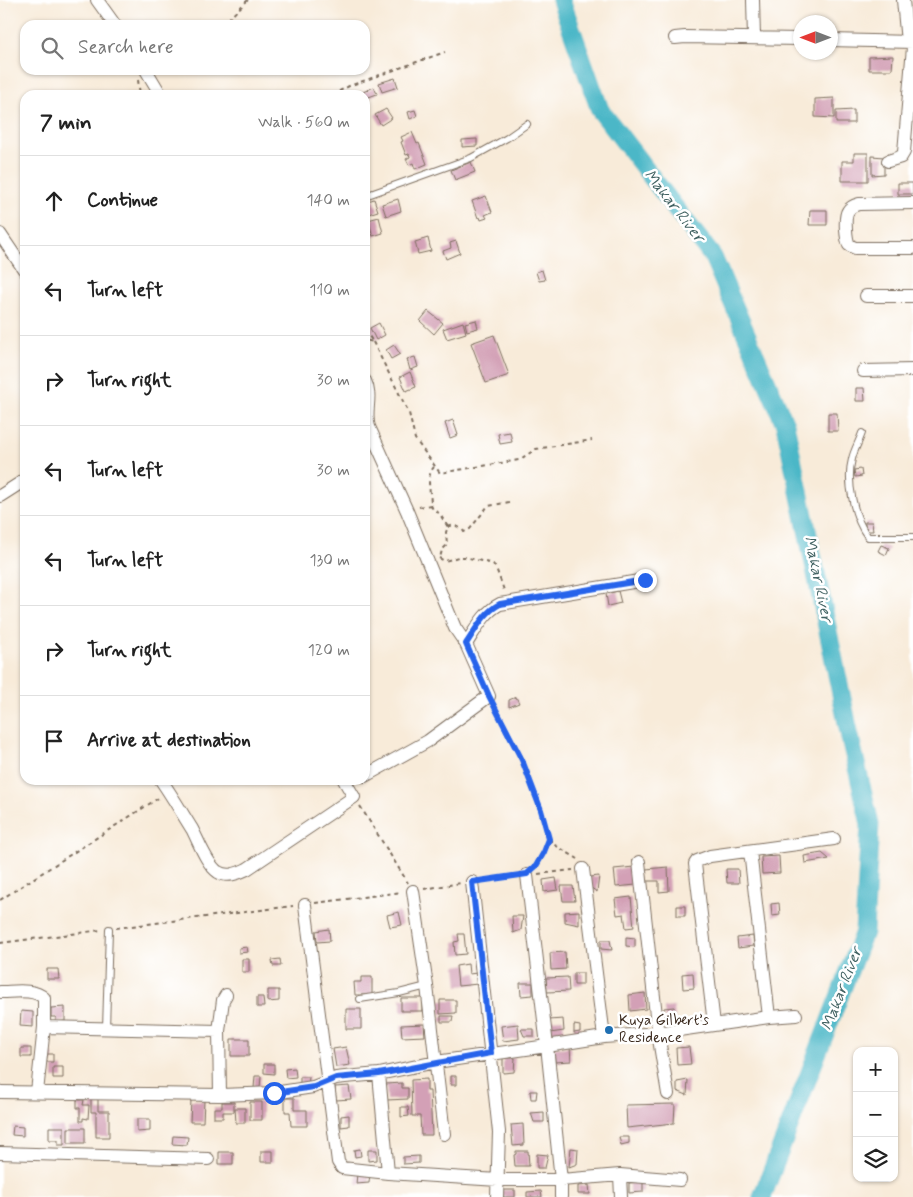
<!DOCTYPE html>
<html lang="en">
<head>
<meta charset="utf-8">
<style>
	:root { --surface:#fff; --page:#f2f2f2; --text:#222; --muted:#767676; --line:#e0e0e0 }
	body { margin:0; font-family:Mynerve,sans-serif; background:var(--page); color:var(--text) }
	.controls { position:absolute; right:15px; bottom:15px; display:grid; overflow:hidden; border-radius:10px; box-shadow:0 1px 4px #0004 }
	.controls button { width:45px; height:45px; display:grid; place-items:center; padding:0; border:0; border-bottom:1px solid var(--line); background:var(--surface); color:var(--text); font:25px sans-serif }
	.compass { position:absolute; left:793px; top:15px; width:45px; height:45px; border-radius:50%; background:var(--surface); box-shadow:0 1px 4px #0004; rotate:270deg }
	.stop { position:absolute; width:15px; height:15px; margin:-11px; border:4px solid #2563eb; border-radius:50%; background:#fff }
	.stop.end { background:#2563eb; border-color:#fff; box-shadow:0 1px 5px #0008 }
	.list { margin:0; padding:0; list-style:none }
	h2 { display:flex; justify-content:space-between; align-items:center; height:65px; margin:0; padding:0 20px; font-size:21px }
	h2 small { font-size:16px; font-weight:400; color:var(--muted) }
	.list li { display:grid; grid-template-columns:32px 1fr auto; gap:15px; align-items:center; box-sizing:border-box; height:90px; padding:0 20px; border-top:1px solid var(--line) }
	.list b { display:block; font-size:19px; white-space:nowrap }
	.list em { font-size:16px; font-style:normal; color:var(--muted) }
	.icon { flex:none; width:28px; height:28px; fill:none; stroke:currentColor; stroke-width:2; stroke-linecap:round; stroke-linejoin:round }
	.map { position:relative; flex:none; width:913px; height:1197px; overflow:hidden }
	.search { position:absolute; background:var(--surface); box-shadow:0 1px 4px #0004; left:20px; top:20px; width:350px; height:55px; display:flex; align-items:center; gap:12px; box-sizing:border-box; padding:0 18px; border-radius:15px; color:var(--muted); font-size:19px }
	.panel { position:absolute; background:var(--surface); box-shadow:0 1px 4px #0004; left:20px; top:90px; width:350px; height:695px; border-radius:15px }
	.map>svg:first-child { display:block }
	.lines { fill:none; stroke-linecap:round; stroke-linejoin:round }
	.river { stroke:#4bb7c7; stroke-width:19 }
	.building { fill:#d3a0b6 }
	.lane-casing { stroke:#7d6e5f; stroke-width:8 }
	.street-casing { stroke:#7d6e5f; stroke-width:14 }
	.path { stroke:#7d6e5f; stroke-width:2; stroke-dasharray:4 4; stroke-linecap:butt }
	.lane { stroke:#fff; stroke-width:6 }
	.street { stroke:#fff; stroke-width:12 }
	.route { stroke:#2563eb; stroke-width:6 }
	.poi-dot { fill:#1f6fb2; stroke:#fff; stroke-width:2 }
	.labels { text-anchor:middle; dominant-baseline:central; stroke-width:5; stroke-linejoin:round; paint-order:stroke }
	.poi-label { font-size:15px; fill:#3b2a1e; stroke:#fff; text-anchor:start }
	.water-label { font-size:16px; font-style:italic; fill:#416262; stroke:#fff }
</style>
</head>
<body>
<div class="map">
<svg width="913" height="1197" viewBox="0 0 913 1197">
	<rect width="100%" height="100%" fill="#fff"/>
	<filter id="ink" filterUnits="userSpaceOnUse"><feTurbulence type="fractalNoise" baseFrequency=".02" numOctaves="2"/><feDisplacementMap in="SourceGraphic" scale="10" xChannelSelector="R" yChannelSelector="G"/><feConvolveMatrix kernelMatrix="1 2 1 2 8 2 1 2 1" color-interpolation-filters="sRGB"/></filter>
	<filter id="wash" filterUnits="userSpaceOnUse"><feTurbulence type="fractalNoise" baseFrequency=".0096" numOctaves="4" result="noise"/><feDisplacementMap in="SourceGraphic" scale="20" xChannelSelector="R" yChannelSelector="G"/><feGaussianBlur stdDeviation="1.12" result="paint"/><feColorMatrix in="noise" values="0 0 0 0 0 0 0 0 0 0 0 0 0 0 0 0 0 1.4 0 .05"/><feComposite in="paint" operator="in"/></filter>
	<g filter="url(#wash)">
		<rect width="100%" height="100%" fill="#f8ebd9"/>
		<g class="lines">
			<path class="river" d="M561,0L600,110L713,257L785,424L851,742L870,824L864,932L762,1197"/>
		</g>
		<g id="blocks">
			<path class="building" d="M893,56L892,70H869V57Z
				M395,78L398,87L382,92L379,83Z
				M374,87L377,94L366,98L363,92Z
				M834,98V118L815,117V99Z
				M386,109L392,118L381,125L375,115Z
				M415,110L417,116L410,119L408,112Z
				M854,110V123H836V111Z
				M412,132L417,144L419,143L427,164L415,169L413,163L409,165L406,159L410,157L409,154L406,155L401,142L403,141L401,137Z
				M477,139V146L462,147V140Z
				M854,153H868V181H842V161H854Z
				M872,156L884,157V174L872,175Z
				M471,162L475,172L455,180L451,170Z
				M898,183H913V194H898Z
				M486,196L492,212L485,215L487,218L481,220L480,217L478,218L472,201Z
				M374,199L378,211L365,215V202Z
				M398,199L401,211L386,216L382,204Z
				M810,210H827V225H809Z
				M379,217L383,233L373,236L368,220Z
				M428,238L431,251L418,254L415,242Z
				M456,241L460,253L446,259L443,251L451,248L450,243Z
				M542,270L545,280L539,281L536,272Z
				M428,311L443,323L434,334L420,321Z
				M476,320L478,328L467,331L465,323Z
				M463,322L466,333L447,339L443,329Z
				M379,323L385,335L376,340L370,328Z
				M494,335L509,375L486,383L471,343Z
				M394,345L400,354L391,359L386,350Z
				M415,357L418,367L410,370L407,359Z
				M410,372L416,387L406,391L400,377Z
				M856,388H864L865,401H856Z
				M828,413H837L838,431H828Z
				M453,420L458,435L450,438L445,423Z
				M510,432L512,442L500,444L498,434Z
				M861,469L862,476L855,477L854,470Z
				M865,522H872L873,531H865Z
				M881,545L889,548L886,555L878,551Z
				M618,591L621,603L608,606L606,594Z
				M516,697L519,703L509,707V700Z
				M822,853L829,859L805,863L804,856Z
				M779,856L780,873L762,874L761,857Z
				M634,867L636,885L616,887L614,869Z
				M668,867L669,891L659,892V881H647L646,869Z
				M726,869H738L739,883H727Z
				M599,876L597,892L590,887V877Z
				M556,878L558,890L544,892L543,880Z
				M561,886H573L575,901H563Z
				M631,897L634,927L626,928L624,914L617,915L615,899Z
				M779,903L780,915L772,916L771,904Z
				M677,906H685V916H677Z
				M579,911V925L565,922V912Z
				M399,912L402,925L390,927L387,915Z
				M512,916H523L521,930L513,933Z
				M329,929L330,941L317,942L316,931Z
				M458,934H464L466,954L455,955L454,942L459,941Z
				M753,936L754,946L738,948L737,938Z
				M626,937L635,938V947L626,946Z
				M601,940H610L612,950L601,949Z
				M247,947L248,952L239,953V948Z
				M565,952L566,969L551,970L550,953Z
				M242,959H249V972H242Z
				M280,959L281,966H273L272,960Z
				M468,964L469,974L477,973L478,984L458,986L456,966Z
				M47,969H58L59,979H47Z
				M574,973H583V985H574Z
				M693,973L694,988L683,989L682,974Z
				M361,977H372V995H355L354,982H361Z
				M568,977L569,991L547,992L546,978Z
				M520,983H533V995L521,996Z
				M268,990H279V1001L268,1002Z
				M645,993L646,1009L630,1011L629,995Z
				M257,997H263L264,1007H257Z
				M401,998H423V1011H401Z
				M440,1000H456V1013L440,1014Z
				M65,1007V1021L56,1022V1017H51V1008Z
				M674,1007L675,1019L665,1020L664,1008Z
				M346,1009H361V1029H346Z
				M21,1011L33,1012V1027L20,1026Z
				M441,1016H453L452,1022H441Z
				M563,1019L564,1031L550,1033L549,1020Z
				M424,1024L425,1036L402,1037L401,1025Z
				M518,1024L519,1039L503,1041L501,1026Z
				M574,1025L580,1026V1032L574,1033Z
				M521,1029H534V1036H524Z
				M231,1039H249V1056H231Z
				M346,1047L350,1065L336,1067L333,1049Z
				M570,1047L571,1061L555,1062L554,1048Z
				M689,1047L691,1064L677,1065L676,1048Z
				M21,1048H31V1057H21Z
				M46,1054H53V1062H46Z
				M503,1058H515L514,1072L503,1073Z
				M264,1064H274V1074L264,1073Z
				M53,1067H63V1078H53Z
				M295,1068L296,1077L286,1078L285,1069Z
				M255,1076H261L260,1088H254Z
				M451,1076H456V1085H451Z
				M300,1077H309L308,1086H300Z
				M427,1079V1091H430L432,1135H421L420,1116H412L411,1080Z
				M688,1080L687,1095L677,1091V1082Z
				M402,1083V1088H408V1099L387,1100L386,1084Z
				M349,1086L351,1099L336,1100L335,1087Z
				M530,1091H537L536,1099H531Z
				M285,1098H294V1110H307V1126H291L290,1112H285Z
				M91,1099H98V1111H109V1137H96V1112H91Z
				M77,1100H84L83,1105H89L88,1119L83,1118V1121H80V1108H77Z
				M191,1100L204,1101L203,1122H190Z
				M222,1102H234V1112H223V1118H214V1108H222Z
				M250,1102H262V1120H250Z
				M675,1104L674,1123L627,1128L626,1105Z
				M401,1107H408L409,1116L401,1117Z
				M235,1108H245V1123H236Z
				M544,1112V1122H534L531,1113Z
				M349,1115V1126L341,1127V1116Z
				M137,1119H150V1131L137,1132Z
				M523,1124L524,1145L513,1146L511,1125Z
				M13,1126L23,1127V1136L12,1135Z
				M49,1127H64V1145H58V1140H49Z
				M68,1128H85V1143H68Z
				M173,1136L188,1137L187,1145L172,1144Z
				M619,1137H629V1143L621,1145Z
				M571,1148L578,1149L577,1164L569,1167Z
				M360,1149L361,1156L355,1157L354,1150Z
				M368,1150H377V1160L368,1161Z
				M261,1151H273V1162H261Z
				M516,1151H528L529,1166H515L514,1155L516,1154Z
				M219,1152H233V1164H219Z
				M537,1154L548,1155L545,1168H537Z
				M419,1156V1163L403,1164V1157Z
				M370,1173L369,1183L356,1184L357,1174Z
				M643,1182V1192L629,1193V1183Z
				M589,1185L590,1194H578V1186Z
				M500,1190H515V1197H500Z
				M541,1191L542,1197H527V1192Z"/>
		</g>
	</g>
	<g filter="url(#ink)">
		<use href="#blocks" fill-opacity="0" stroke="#7d6e5f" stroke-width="1"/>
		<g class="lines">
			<defs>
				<path id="lane" d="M365,196L471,158L507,138L527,124
					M862,433C859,442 854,450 852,459C846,481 854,519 868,537H913
					M360,999L399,993L427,986
					M106,1029L109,929"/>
				<path id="street" d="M97,0L115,25
					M753,0L754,38
					M903,0L907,42
					M675,38L685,37L800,39
					M830,40L913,42
					M146,70L161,95
					M888,161L901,157L904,152L913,47
					M913,203L859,204C855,205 850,207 848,211C844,217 846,239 849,245L855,248H913
					M0,234L25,271
					M866,296H913
					M863,371L913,370
					M365,381C373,397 364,411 369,427L407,511L455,628L466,644L489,696L428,741L365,776
					M0,496L25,480
					M466,644C476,629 484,612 500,604L645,580
					M161,780C172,796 182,813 192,829C198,840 207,865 218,872C228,878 238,873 247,869L354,797L344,780
					M750,851L769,1017
					M639,862L658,1033L668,1094
					M583,869L604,1037
					M472,882L499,1132L497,1197
					M413,891L427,986L444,1134
					M305,905L338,1162L342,1168L388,1173L498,1180H561L620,1175L680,1180
					M0,992C13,992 34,988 44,998V1027L37,1092
					M714,1024L695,864L697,861L710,856L834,839
					M44,1027L219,1031L220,1095
					M219,1031L223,1000L226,995
					M379,1074L388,1173
					M0,1092L220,1095L274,1093L313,1087L336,1078L345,1077L379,1074L436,1062L547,1046L527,875
					M0,1153L208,1159
					M620,1175L621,1197
					M561,1197V1180L547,1046L604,1037L658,1033L769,1017L796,1015"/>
			</defs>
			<use href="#lane" class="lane-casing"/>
			<use href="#street" class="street-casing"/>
			<path class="path" d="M222,25L248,0
				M138,80L140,95
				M332,95L349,86L445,52
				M365,330L373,342L365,340
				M373,342L409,413L415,439L440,473L519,460L536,449L592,440
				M431,505L433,510L439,513L448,527L446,532L447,545L442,550L440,558
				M419,507L431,505C431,491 425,477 434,467
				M448,527C454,524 461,527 464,532L470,529L488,506L509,502
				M439,558L445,561L458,557H465L493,564L496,568L505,593
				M494,705L522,760L541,810L549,839L544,852L534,868
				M360,806L408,883
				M549,839L555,845L578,859
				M538,874L573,870
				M483,880L516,876
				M424,889L461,883
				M0,900L160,797
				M315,903L402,892
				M116,928L293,906
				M0,943L102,930"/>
			<use href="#lane" class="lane"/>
			<use href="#street" class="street"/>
		</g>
	</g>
	<g class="lines" filter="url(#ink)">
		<path class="route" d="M274,1093L314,1087L336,1078L379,1074L491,1053L472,882L527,874L536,866L544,852L549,839L541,810L522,760L489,696L466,644C476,629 484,612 500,604L645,580"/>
	</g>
	<circle class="poi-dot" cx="609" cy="1030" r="5"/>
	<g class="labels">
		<g class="poi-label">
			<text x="619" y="1021">Kuya Gilbert’s<tspan x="619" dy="17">Residence</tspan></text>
		</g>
		<g class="water-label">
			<text transform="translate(674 206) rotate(52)">Makar River</text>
			<text transform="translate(818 579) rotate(78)">Makar River</text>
			<text transform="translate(842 989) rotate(-69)">Makar River</text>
		</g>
	</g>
</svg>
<div class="controls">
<button>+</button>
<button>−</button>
<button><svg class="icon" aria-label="layers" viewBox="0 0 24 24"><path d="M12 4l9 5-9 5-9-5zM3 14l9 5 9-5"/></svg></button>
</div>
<svg class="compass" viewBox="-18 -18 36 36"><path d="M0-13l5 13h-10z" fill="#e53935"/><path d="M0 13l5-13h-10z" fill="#767676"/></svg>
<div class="stop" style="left:274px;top:1093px"></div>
<div class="stop end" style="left:645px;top:580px"></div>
<div class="search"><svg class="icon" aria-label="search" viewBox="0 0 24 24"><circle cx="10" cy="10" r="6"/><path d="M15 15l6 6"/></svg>Search here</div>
<section class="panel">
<h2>7 min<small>Walk · 560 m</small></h2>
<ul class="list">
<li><svg class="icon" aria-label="ahead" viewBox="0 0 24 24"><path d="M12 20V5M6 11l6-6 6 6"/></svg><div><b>Continue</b></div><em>140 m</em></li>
<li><svg class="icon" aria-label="left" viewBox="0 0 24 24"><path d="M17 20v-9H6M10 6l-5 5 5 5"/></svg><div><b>Turn left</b></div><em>110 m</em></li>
<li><svg class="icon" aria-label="right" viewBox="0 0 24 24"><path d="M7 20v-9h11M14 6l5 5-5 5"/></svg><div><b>Turn right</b></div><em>30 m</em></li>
<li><svg class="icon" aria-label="left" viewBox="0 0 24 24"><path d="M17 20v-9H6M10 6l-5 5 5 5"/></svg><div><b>Turn left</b></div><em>30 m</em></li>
<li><svg class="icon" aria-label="left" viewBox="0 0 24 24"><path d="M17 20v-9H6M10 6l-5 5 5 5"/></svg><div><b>Turn left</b></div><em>130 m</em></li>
<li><svg class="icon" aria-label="right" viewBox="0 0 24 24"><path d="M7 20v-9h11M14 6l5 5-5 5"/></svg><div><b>Turn right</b></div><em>120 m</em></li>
<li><svg class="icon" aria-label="arrive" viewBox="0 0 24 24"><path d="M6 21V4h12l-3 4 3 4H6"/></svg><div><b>Arrive at destination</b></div></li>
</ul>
</section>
</div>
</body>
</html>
